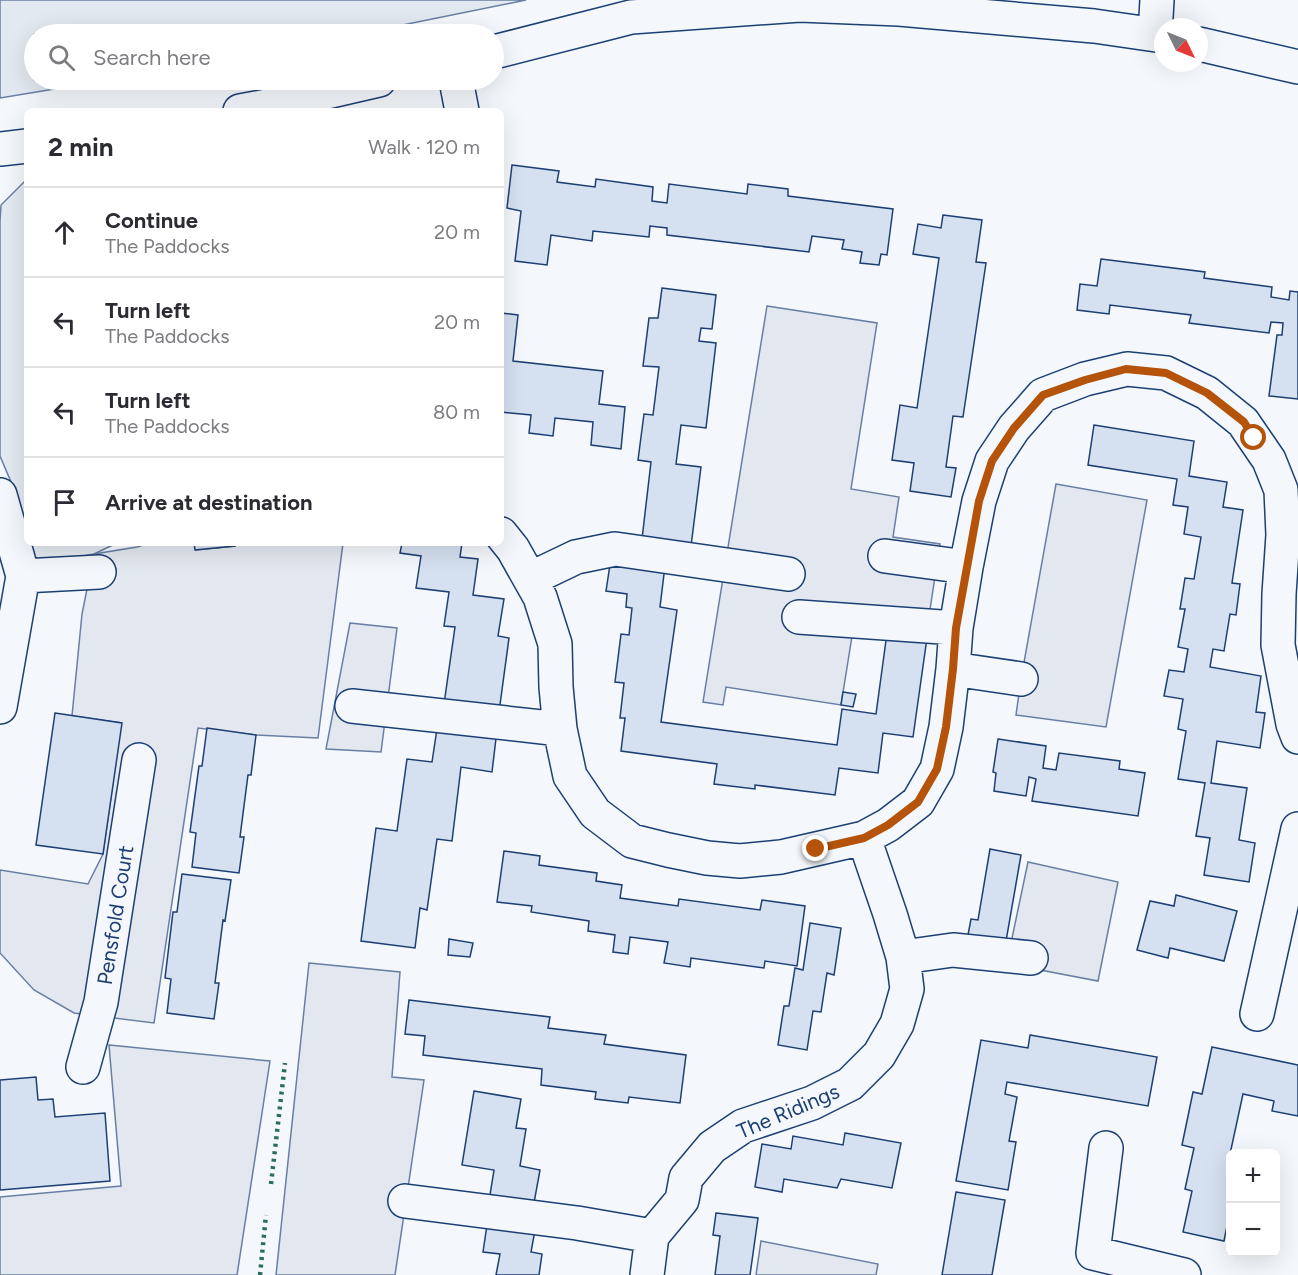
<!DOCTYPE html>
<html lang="en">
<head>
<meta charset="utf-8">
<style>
	:root { --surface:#fff; --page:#f7f7f7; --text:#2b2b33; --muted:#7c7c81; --line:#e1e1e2 }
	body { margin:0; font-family:Figtree,sans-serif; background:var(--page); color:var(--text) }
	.controls { position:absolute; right:18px; bottom:18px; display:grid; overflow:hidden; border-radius:9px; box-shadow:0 6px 24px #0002 }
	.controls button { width:54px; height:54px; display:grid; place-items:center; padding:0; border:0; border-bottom:2px solid var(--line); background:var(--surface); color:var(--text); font:30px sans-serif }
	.compass { position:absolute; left:1154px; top:18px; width:54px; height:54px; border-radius:50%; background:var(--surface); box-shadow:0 6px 24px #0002; rotate:133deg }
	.stop { position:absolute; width:18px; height:18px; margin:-14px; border:4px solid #b45309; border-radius:50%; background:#fff }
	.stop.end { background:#b45309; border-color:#fff; box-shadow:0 2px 6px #0008 }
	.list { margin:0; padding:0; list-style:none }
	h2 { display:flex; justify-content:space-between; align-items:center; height:78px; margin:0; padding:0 24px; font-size:26px }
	h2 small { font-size:20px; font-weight:400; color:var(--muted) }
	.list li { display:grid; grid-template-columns:39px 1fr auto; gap:18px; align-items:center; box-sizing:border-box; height:90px; padding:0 24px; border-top:2px solid var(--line) }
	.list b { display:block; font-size:22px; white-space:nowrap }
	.list p { margin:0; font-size:20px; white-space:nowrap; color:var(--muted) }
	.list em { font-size:20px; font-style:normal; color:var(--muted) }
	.icon { flex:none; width:33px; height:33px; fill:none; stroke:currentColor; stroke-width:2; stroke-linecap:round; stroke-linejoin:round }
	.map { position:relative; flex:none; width:1298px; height:1275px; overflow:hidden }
	.search { position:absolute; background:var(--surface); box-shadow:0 6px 24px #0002; left:24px; top:24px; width:480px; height:66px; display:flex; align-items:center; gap:15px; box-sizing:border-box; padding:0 21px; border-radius:33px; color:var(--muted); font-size:22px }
	.panel { position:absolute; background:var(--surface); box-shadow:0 6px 24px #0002; left:24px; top:108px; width:480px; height:438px; border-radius:9px }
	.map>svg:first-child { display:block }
	.green { fill:#e3e9f0; stroke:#687fa3; stroke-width:1.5 }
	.parking { fill:#e3e8f0; stroke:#687fa3; stroke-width:1.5 }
	.building { fill:#d5e0f0; stroke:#1d3f73; stroke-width:1.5 }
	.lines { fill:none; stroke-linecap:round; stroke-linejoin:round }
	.minor-casing { stroke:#1d3f73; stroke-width:36 }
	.minor { stroke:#f4f7fb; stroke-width:33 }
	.hedge { stroke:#2c6c60; stroke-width:4.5; stroke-dasharray:3 4.5; stroke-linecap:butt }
	.route { stroke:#b45309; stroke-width:8 }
	.labels { text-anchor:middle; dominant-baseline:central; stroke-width:4.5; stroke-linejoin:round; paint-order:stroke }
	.street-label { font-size:21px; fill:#1d3f73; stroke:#f4f7fb }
</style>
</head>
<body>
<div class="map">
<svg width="1298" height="1275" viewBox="0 0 1298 1275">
	<rect width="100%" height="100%" fill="#f4f7fb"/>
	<path class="green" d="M0,0H526L358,34H34V80H109L0,98Z
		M27,179V530L17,496L0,456V221L1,205Z
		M31,543H117L94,554L37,565Z"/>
	<path class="parking" d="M767,306L877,323L851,489L899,497L893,537L940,544L929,616L857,605L841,705L726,687L723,705L703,702Z
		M1056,484L1147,500L1106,727L1016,715L1021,679Z
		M150,543H194L196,550L235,546V543H343L318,738L256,735L198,728L154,1023L74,1013L34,990L0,953V870L88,884L103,854L121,723L72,716L82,614L94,554L137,547Z
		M350,623L397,628L381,752L326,749Z
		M1028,862L1118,882L1098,981L1030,968L1011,943Z
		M309,963L400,972L392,1077L424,1080L395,1275H276Z
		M109,1045L270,1061L237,1275H0V1197L121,1186Z
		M761,1241L878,1264L876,1275H756Z"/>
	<path class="building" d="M512,165L559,171L557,182L595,187L596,179L653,187L652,201L667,203L669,184L747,194L748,184L788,189V196L893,209L887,255L881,254L879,265L860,263L862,252L842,249L844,240L812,236L809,252L667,235V228L650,226L649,237L593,231L592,241L551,235L547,265L515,261L521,211L507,208Z
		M943,215L982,220L976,262L986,263L963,417L953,416L946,467L956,468L951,497L910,491L914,463L892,460L900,405L917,408L939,258L913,254L918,224L941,228Z
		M1101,259L1205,272L1204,278L1272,287L1271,297L1289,300L1290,291L1298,292V399L1269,396L1277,335H1282L1283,323L1271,322L1269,333L1189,323L1191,315L1110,305L1109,314L1077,310L1080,284L1097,286Z
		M662,288L716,295L712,329L701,328L699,341L716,343L706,428L681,425L676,464L701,467L691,546L642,539L651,462L638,460L644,414L653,415L659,367L643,366L649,318H658Z
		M501,313L518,315L513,361L603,371L599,404L625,407L621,449L591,445L593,422L555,418L553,436L529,433L531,415L501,412Z
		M1094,425L1194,441L1189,476L1227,482L1223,507L1243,510L1232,583L1240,584L1236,615L1230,614L1224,651L1213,649L1210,667L1261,676L1256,712L1265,713L1260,748L1217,741L1211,783L1247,788L1239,840L1255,843L1249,882L1204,875L1210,838L1196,836L1205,783L1178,779L1186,731L1178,729L1183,699L1164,696L1169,670L1184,672L1188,649L1178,647L1185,609H1180L1185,578L1194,579L1201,537L1184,534L1188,507L1173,505L1177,479L1088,465Z
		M194,543H235V546L195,550Z
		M402,543H462L460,557L478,559L473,595L504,599L498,636L509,638L499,712L444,704L455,627L444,626L449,592L416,588L421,556L400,553Z
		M611,558L665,566L660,607L677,610L661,722L837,745L842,709L876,714L887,633L927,638L913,737L883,733L878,773L839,768L835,795L755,785V789L714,784L717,764L621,751L625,718H620L624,683L615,682L621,634L629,635L632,608L626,607L627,594L606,591Z
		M843,692L856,694L853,707L841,705Z
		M55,713L122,723L103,854L36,845Z
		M438,722L497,730L492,772L461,767L452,841L437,839L427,910L420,908L415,948L361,941L376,828L397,831L407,759L432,762Z
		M207,728L256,735L251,775H248L240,837H244L239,873L192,867L196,833L190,832L199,766H202Z
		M998,739L1046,746L1043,768L1056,770L1059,753L1120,761L1119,769L1145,773L1138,816L1032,801L1036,779L1029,777L1026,796L994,791L996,773L993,772Z
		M990,849L1021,855L1005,947L967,940L971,919L978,920Z
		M504,851L540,856L539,865L597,873L596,881L622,885L620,898L678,906L679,899L760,910L762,900L805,906L797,966L765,961L764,968L691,958L690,967L664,963L668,942L630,937L628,954L613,952L615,935L588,931L589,921L531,912L532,906L497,902Z
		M182,874L231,880L225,921L223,920L215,983H219L214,1019L167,1013L171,979L165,978L173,912H177Z
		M1176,895L1237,911L1224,961L1170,948L1168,958L1137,950L1150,901L1174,906Z
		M810,923L841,928L834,975L827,973L821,1012L813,1011L807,1050L778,1045L784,1006H789L795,968L803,970Z
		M449,939L473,943L470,957L448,955Z
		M409,1000L550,1017L548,1028L606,1035L604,1044L686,1055L680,1103L629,1097L628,1103L595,1099L596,1092L541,1085L542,1069L423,1055L425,1036L405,1034Z
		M1030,1035L1157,1057L1148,1106L1007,1082L1005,1094L1017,1097L1009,1141L1016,1142L1008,1190L956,1181L981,1040L1028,1048Z
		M1212,1047L1298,1065V1116L1272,1111L1274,1101L1243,1094L1230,1154V1185L1228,1196L1230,1197V1211L1224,1241L1183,1232L1192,1191L1185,1189L1194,1148L1182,1145L1193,1092L1202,1094Z
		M36,1077L38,1100L53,1099L55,1117L105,1113L110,1181L0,1190V1080Z
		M474,1091L521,1099L516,1128L526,1129L520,1166L540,1170L534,1203L490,1195L494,1170L462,1165Z
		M845,1133L901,1143L892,1188L841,1179L837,1188L784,1179L782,1192L755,1187L762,1144L791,1149L793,1136L843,1145Z
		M956,1192L1005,1200L992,1275H942Z
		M716,1213L758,1218L750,1275H715L720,1236L713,1235Z
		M488,1218L536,1225L531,1252L542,1254L539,1275H496L500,1254L483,1252Z"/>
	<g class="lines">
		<defs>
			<path id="minor" d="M1155,34L1157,0
				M1199,44L1298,67
				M494,52L631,17L800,5L899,9L1094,26L1163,36
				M456,80L462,111
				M240,111L262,107L379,80
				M0,149L27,146
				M0,495L23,576L0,707
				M501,534L513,549L540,597L555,644L556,687L560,729L570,776L595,813L632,841L668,850L707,858L740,861L781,857L864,838L888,825L918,802L937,769L946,727L953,669L956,628L966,567L979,501L992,461L1014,428L1043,395L1085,379L1127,369L1166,373L1207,393L1243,422L1269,460L1281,490L1283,535L1279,594L1278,645L1293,724L1298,737
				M885,556L966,567
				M23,576L99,572
				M530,579L576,557L615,549L788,574
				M799,617L956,628
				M953,669L1021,679
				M352,706L560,729
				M903,957L953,950L1031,958
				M1257,1014L1298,829
				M83,1067L101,1002L139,760
				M1106,1148L1093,1253L1184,1275
				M405,1201L577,1223L652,1236
				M647,1275L652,1236L682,1200L686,1178L712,1147L743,1126L812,1103L850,1084L879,1055L897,1024L907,989L903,957L890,914L864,838"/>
		</defs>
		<use href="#minor" class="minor-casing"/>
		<use href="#minor" class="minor"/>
		<path class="hedge" d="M271,1184L285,1063
			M260,1275L266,1215"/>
	</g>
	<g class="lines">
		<path class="route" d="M816,849L864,838L888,825L918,802L937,769L946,727L953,669L956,628L979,501L992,461L1014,428L1043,395L1085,380L1126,369L1166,373L1207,393L1244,422L1254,438"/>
	</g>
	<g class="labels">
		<g class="street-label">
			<text transform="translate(115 915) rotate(-81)">Pensfold Court</text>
			<text transform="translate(788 1111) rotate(-23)">The Ridings</text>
		</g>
	</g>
</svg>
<div class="controls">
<button>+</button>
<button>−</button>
</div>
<svg class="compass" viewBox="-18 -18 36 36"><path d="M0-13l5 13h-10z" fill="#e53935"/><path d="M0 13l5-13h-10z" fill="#7c7c81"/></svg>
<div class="stop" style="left:1254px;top:438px"></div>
<div class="stop end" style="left:816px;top:849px"></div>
<div class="search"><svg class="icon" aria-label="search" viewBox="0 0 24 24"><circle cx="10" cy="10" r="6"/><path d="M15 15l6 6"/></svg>Search here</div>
<section class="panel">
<h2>2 min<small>Walk · 120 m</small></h2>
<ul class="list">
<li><svg class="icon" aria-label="ahead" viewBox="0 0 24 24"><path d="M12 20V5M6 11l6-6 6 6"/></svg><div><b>Continue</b><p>The Paddocks</p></div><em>20 m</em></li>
<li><svg class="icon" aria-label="left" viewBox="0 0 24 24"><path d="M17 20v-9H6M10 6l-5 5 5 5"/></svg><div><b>Turn left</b><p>The Paddocks</p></div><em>20 m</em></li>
<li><svg class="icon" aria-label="left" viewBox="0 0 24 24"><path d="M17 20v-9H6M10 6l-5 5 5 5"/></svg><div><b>Turn left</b><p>The Paddocks</p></div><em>80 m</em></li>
<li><svg class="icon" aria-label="arrive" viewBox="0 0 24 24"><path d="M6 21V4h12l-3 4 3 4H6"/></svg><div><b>Arrive at destination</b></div></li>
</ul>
</section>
</div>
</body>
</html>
